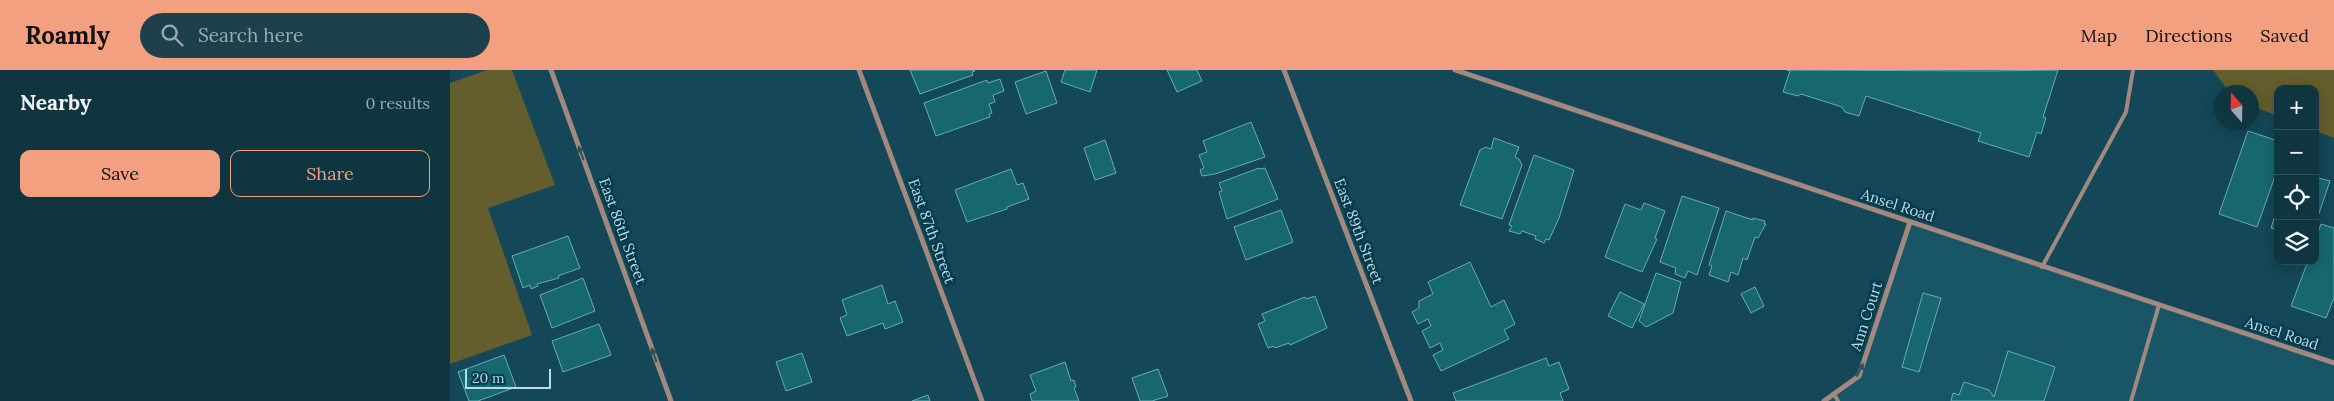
<!DOCTYPE html>
<html lang="en">
<head>
<meta charset="utf-8">
<style>
	:root { --surface:#0f3541; --page:#1d404c; --text:#f1f3f6; --muted:#9babb1; --line:#2f505a; --accent:#f2a07f }
	body { margin:0; font-family:Lora,serif; background:var(--page); color:var(--text) }
	.controls { position:absolute; right:15px; top:15px; display:grid; overflow:hidden; border-radius:10px; box-shadow:0 2px 12px #0003 }
	.controls button { width:45px; height:45px; display:grid; place-items:center; padding:0; border:0; border-bottom:1px solid var(--line); background:var(--surface); color:var(--text); font:25px sans-serif }
	.compass { position:absolute; left:1764px; top:15px; width:45px; height:45px; border-radius:50%; background:var(--surface); box-shadow:0 2px 12px #0003; rotate:340deg }
	.scale { position:absolute; left:15px; bottom:12px; width:86px; box-sizing:border-box; padding-left:5px; border:2px solid #bbdae6; border-top:0; font-size:14px; line-height:18px; white-space:nowrap; color:#bbdae6; -webkit-text-stroke:4px #053c4c; paint-order:stroke }
	.list { margin:0; padding:0; list-style:none }
	h2 { display:flex; justify-content:space-between; align-items:center; height:65px; margin:0; padding:0 20px; font-size:21px }
	h2 small { font-size:16px; font-weight:400; color:var(--muted) }
	.actions { display:flex; gap:10px; padding:15px 20px }
	.actions a { flex:1; padding:11px 0; border:1px solid var(--accent); border-radius:10px; text-align:center; font-size:18px; color:var(--accent) }
	.actions .main { background:var(--accent); color:#111 }
	.icon { flex:none; width:28px; height:28px; fill:none; stroke:currentColor; stroke-width:2; stroke-linecap:round; stroke-linejoin:round }
	.map { position:relative; flex:none; width:1884px; height:331px; overflow:hidden }
	header { display:flex; align-items:center; gap:30px; box-sizing:border-box; height:70px; padding:0 25px; background:var(--accent); color:#111 }
	header strong { font-size:24px }
	nav { display:flex; gap:28px; margin-inline-start:auto; font-size:18px }
	.search { width:350px; height:45px; background:var(--page); display:flex; align-items:center; gap:12px; box-sizing:border-box; padding:0 18px; border-radius:28px; color:var(--muted); font-size:19px }
	main { display:flex }
	aside { flex:1; background:var(--surface) }
	.map>svg:first-child { display:block }
	.built { fill:#185567 }
	.green { fill:#645e2e }
	.building { fill:#17676e; stroke:#65aeb4 }
	.lines { fill:none; stroke-linecap:round; stroke-linejoin:round }
	.lane { stroke:#a1897f; stroke-width:4 }
	.street { stroke:#a1897f; stroke-width:5 }
	.oneway { fill:#2c4f59 }
	.labels { text-anchor:middle; dominant-baseline:central; stroke-width:5; stroke-linejoin:round; paint-order:stroke }
	.street-label { font-size:15px; fill:#bbdae6; stroke:#053c4c }
</style>
</head>
<body>
<header>
<strong>Roamly</strong>
<div class="search"><svg class="icon" aria-label="search" viewBox="0 0 24 24"><circle cx="10" cy="10" r="6"/><path d="M15 15l6 6"/></svg>Search here</div>
<nav><a>Map</a><a>Directions</a><a>Saved</a></nav>
</header>
<main>
<aside>
<h2>Nearby<small>0 results</small></h2>
<ul class="list">
</ul>
<div class="actions"><a class="main">Save</a><a>Share</a></div>
</aside>
<div class="map">
<svg width="1884" height="331" viewBox="0 0 1884 331">
	<rect width="100%" height="100%" fill="#144757"/>
	<path class="built" d="M1460,152L1884,293V331H1374L1409,305Z"/>
	<path class="green" d="M37,0H62L105,115L38,138L82,265L0,294V13Z
		M1763,0H1884V68L1865,61V19H1828V46L1802,36V22H1779Z"/>
	<path class="building" d="M460,0H524L525,1L522,2L523,5L470,24Z
		M615,0H647L640,22L611,12Z
		M717,0H747L752,11L727,22Z
		M1337,0L1539,1L1608,0L1593,47L1596,48L1591,64L1587,62L1579,87L1528,71L1531,63L1416,26L1409,46L1395,42L1392,37L1351,24L1348,26L1333,22L1340,1Z
		M596,1L607,33L576,44L565,12Z
		M550,9L554,21L543,25L545,32L539,34L542,43L539,44L540,47L486,66L474,33L537,10L538,13Z
		M801,52L815,87L765,104L752,106L750,100L754,98L749,85L757,82L753,71Z
		M1798,61L1828,71V98L1807,157L1769,144Z
		M1044,68L1069,77L1065,87L1069,89L1072,95L1052,149L1010,135L1030,80L1036,77L1041,79Z
		M655,70L666,103L645,110L634,78Z
		M1084,85L1124,100L1109,148L1099,170L1096,169L1094,173L1085,169L1086,166L1072,161L1070,164L1059,161L1062,156L1059,155Z
		M809,98L810,99L815,98L828,129L777,149L769,122L772,121L769,113Z
		M561,99L567,115L573,113L579,129L557,137V139L517,152L505,120Z
		M1865,107L1880,111L1865,155Z
		M1232,126L1269,138L1247,205L1238,201L1235,208L1225,204L1226,198L1210,192Z
		M1194,133L1215,141L1205,168L1207,169L1192,202L1155,187L1175,134L1191,140Z
		M1828,137V160L1821,158Z
		M831,140L843,172L796,190L784,157Z
		M1276,141L1303,150V148L1315,151L1314,154H1316L1308,168L1305,167L1297,190L1293,188L1288,205L1281,202L1278,212L1259,205L1262,196L1259,195Z
		M1871,154L1884,158V228L1876,248L1841,236L1858,191H1865V171Z
		M118,166L130,198L108,206L109,208L87,214L88,216L81,219L80,215L73,218L62,186Z
		M1020,192L1041,237L1054,230L1065,254L1054,260L1059,269L991,301L983,285L993,280L990,273L980,278L972,261L981,256L978,249L968,254L962,242L969,238V231L983,224L978,212Z
		M1206,203L1231,212L1223,243L1196,257L1189,251Z
		M133,208L145,241L102,258L90,225Z
		M432,215L438,234L445,231L453,252L435,259L433,253L397,266L390,248L397,245L392,230Z
		M1305,217L1314,236L1301,243L1291,224Z
		M1170,222L1194,234L1182,258L1158,246Z
		M1473,223L1491,228L1469,302L1452,297Z
		M865,226L877,258L840,275L839,273L825,278L824,276L818,278L808,254L815,251L812,244L855,227L856,229Z
		M149,254L161,285L113,302L102,271Z
		M1558,281L1605,297L1594,331H1501L1503,323L1509,325L1514,312L1539,320L1544,327Z
		M352,283L362,312L336,321L326,292Z
		M54,285L66,317L28,331H19L8,302Z
		M1096,288L1099,296L1109,292L1119,319L1110,323L1113,331H1006L1003,323Z
		M615,292L621,311L624,310L626,317L624,318L629,331H582L580,324L586,321L580,305Z
		M708,299L718,326L702,331H690L682,308Z
		M478,325L480,331H462Z"/>
	<g class="lines">
		<path class="lane" d="M1592,197L1676,42L1683,0
			M1384,324L1388,331
			M1681,331L1709,235"/>
		<path class="street" d="M101,0L221,331
			M409,0L532,331
			M834,0L961,331
			M1005,0L1884,293
			M1374,331L1409,306L1460,152"/>
	</g>
	<defs><path id="oneway-solid" d="M-6-.8H1V-3.2L6.5 0L1 3.2V.8H-6Z" transform="scale(1.25)"/></defs>
	<g class="oneway">
		<use href="#oneway-solid" transform="translate(131 83) rotate(-110)"/>
		<use href="#oneway-solid" transform="translate(204 285) rotate(-110)"/>
		<use href="#oneway-solid" transform="translate(1410 300) rotate(-64)"/>
	</g>
	<g class="labels">
		<g class="street-label">
			<text transform="translate(1448 135) rotate(18)">Ansel Road</text>
			<text transform="translate(173 161) rotate(70)">East 86th Street</text>
			<text transform="translate(482 161) rotate(70)">East 87th Street</text>
			<text transform="translate(909 161) rotate(69)">East 89th Street</text>
			<text transform="translate(1416 246) rotate(-72)">Ann Court</text>
			<text transform="translate(1832 263) rotate(18)">Ansel Road</text>
		</g>
	</g>
</svg>
<div class="controls">
<button>+</button>
<button>−</button>
<button><svg class="icon" aria-label="locate" viewBox="0 0 24 24"><circle cx="12" cy="12" r="6"/><path d="M12 2v4M12 18v4M2 12h4M18 12h4"/></svg></button>
<button><svg class="icon" aria-label="layers" viewBox="0 0 24 24"><path d="M12 4l9 5-9 5-9-5zM3 14l9 5 9-5"/></svg></button>
</div>
<svg class="compass" viewBox="-18 -18 36 36"><path d="M0-13l5 13h-10z" fill="#e53935"/><path d="M0 13l5-13h-10z" fill="#9babb1"/></svg>
<div class="scale">20 m</div>
</div>
</main>
</body>
</html>
